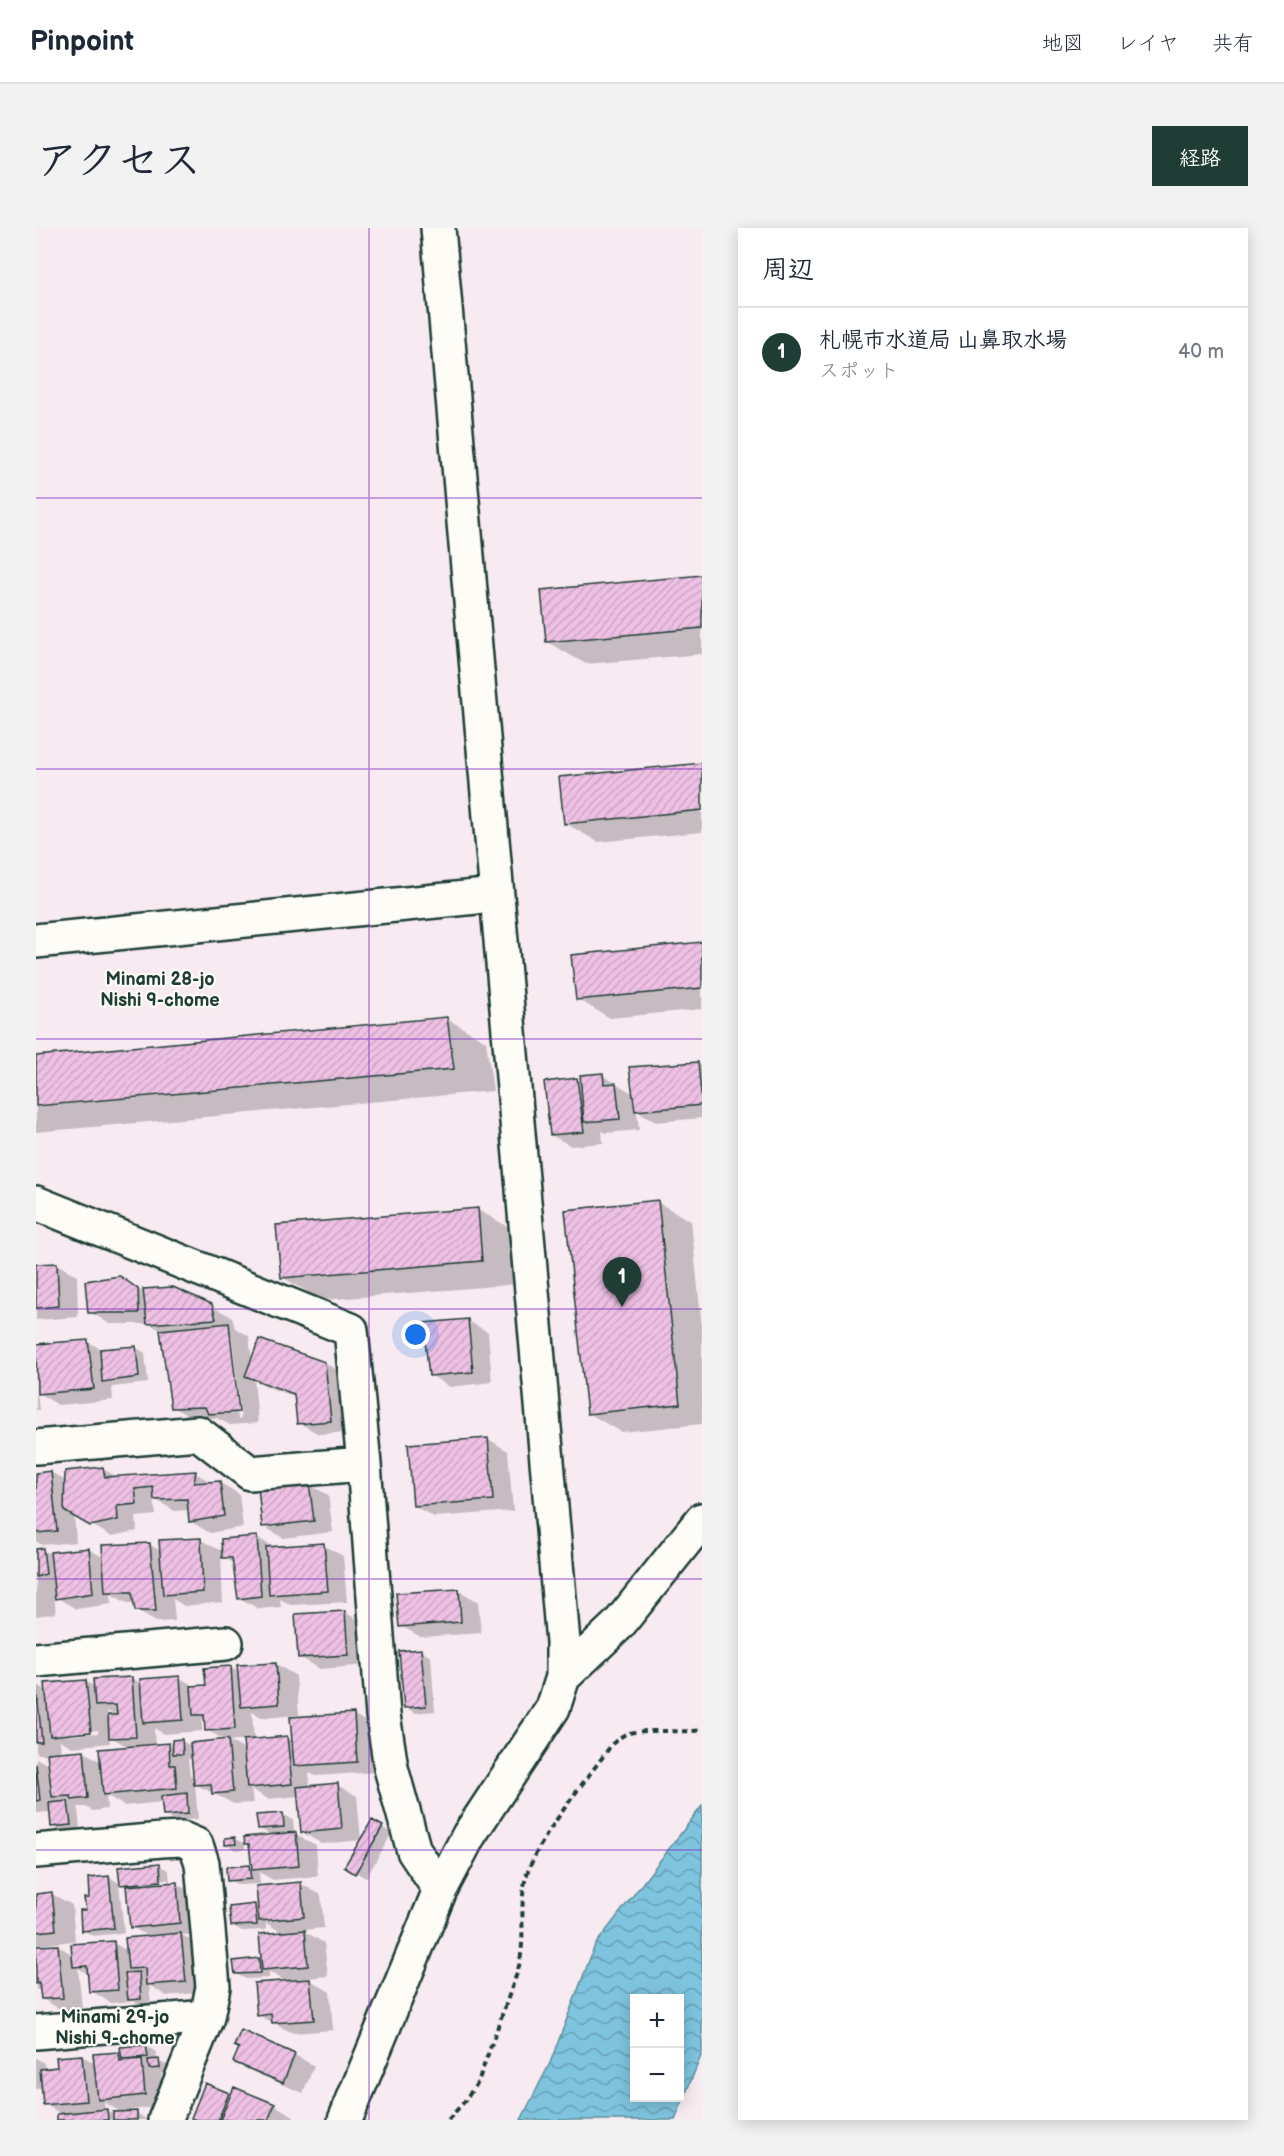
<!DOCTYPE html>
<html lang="ja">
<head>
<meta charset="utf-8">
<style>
	:root { --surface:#fff; --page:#f2f2f3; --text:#1f2937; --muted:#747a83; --line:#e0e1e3; --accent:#1f3d34 }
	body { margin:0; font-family:"Balsamiq Sans","Klee One",sans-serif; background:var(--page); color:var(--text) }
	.controls { position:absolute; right:18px; bottom:18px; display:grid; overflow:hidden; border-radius:0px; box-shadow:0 3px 15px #0003 }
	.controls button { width:54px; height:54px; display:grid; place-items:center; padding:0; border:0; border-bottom:2px solid var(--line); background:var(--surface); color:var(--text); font:30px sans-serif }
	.you { position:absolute; left:380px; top:1107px; width:21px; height:21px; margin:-15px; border:4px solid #fff; border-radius:50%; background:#1a73e8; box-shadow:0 0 0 9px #1a73e833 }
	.badge { display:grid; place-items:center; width:39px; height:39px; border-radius:50%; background:var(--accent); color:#fff; font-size:20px; font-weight:700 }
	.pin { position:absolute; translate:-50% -50px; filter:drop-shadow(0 2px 3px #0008) }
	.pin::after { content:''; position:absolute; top:32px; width:21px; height:18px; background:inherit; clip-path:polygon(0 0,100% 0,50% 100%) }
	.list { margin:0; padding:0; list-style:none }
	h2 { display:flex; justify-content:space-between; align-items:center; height:78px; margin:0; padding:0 24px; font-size:26px }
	h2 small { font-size:20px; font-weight:400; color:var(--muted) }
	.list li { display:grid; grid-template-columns:39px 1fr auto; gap:18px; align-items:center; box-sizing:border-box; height:90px; padding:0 24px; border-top:2px solid var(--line) }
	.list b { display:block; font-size:22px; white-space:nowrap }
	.list p { margin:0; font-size:20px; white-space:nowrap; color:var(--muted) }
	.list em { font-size:20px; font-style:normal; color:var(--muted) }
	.map { position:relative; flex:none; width:666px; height:1892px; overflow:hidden; border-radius:0px }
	header { display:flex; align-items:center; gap:36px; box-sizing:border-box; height:84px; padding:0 30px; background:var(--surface); border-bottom:2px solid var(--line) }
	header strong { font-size:28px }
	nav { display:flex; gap:33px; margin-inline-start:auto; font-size:21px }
	.intro { display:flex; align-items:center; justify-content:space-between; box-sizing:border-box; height:144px; padding:0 36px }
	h1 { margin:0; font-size:42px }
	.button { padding:15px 27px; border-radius:0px; background:var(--accent); color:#fff; font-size:21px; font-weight:700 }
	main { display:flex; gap:36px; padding:0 36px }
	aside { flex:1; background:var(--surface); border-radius:0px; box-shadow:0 3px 15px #0003 }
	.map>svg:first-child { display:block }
	.water { fill:url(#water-waves); stroke:#598e9b; stroke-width:1.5; fill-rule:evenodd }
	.shadow { fill:#0003; fill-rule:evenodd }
	.building { fill:url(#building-hatch); stroke:#1f3d34; stroke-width:1.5 }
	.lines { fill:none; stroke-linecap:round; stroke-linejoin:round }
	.minor-casing { stroke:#1f3d34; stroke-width:38 }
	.path { stroke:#1f3d34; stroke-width:4; stroke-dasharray:6 4.5; stroke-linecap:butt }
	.minor { stroke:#fdfcf7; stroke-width:33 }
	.grid { fill:none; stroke:#7b2cbf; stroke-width:1.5; stroke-opacity:0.55 }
	.labels { text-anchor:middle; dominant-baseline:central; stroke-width:4.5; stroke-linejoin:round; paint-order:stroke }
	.neighbourhood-label { font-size:18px; font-weight:bold; fill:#1f3d34; stroke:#fdfcf7 }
</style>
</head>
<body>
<header>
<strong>Pinpoint</strong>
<nav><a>地図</a><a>レイヤ</a><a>共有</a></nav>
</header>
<div class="intro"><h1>アクセス</h1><a class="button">経路</a></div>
<main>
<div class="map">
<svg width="666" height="1892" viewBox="0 0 666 1892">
	<defs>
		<pattern id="water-waves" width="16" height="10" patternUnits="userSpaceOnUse" patternTransform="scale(1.5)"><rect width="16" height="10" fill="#7fc4df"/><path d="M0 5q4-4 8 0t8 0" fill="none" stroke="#67a0b6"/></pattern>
		<pattern id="building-hatch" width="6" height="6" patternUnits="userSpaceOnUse" patternTransform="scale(1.5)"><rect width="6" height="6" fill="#eec0e4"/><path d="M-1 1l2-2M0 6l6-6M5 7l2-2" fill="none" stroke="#cca6c4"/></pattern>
	</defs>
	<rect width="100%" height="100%" fill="#f8eaf1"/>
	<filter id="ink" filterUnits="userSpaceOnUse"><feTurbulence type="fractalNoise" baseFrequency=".0167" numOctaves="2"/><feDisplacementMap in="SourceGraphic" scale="12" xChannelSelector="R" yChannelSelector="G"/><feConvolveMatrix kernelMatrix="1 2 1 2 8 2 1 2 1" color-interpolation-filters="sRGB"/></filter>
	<g filter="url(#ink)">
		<path class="water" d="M666,1578V1825L639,1892H485L514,1835L559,1717ZM598,1770H644V1870H598Z"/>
		<path class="shadow" d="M666,348V426L550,436L511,414Z
			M666,537V604L562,614L529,595Z
			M666,716V781L574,790L541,771Z
			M411,791L450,813L457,863L0,904V830Z
			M662,835L666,838V890L620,894L601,883L603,902L569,905L566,903L567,915L535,918L515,907L541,852L546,855L566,847L598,866Z
			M621,974L655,993L666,1099V1196L585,1204L552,1185Z
			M442,982L481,1004L485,1056L286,1072L246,1049Z
			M21,1036L41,1048L42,1089L0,1092V1038Z
			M84,1050L109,1065L175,1078L196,1089L199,1100L213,1108L216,1134L289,1135L309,1147L315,1204L283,1206L263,1195L260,1169L231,1159L218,1151L222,1195L194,1197L181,1190L157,1191L137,1179L126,1103L114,1096H74L54,1084ZM193,1108H196L205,1191L202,1192Z
			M432,1093L452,1104L456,1154L414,1159L394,1147Z
			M52,1114L67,1122L99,1119L109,1125L112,1155L76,1159L77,1172L22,1177L1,1164L3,1182H0V1160L2,1161Z
			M452,1211L472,1223L477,1283L398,1289L378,1278Z
			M67,1241L83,1250L159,1245L177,1255L183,1254L203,1266L207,1299L174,1305L154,1293L153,1282L139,1283L120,1272H118L120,1287L100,1289L101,1303L75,1308L38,1287L40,1314L6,1317L0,1313V1247L15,1244L30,1253Z
			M272,1256L292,1267L297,1304L247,1310L227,1298Z
			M220,1309L239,1320L287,1317L307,1328L311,1374L255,1377L244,1371L245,1379L223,1381L203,1370L198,1336L185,1328L187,1374L148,1378L137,1371L139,1393L120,1394L100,1382L99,1375H91L75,1366L76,1376L40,1381L18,1368L20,1385L0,1388V1323L7,1322L16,1327L52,1321L69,1330L114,1317L125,1323L165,1312L187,1324Z
			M422,1362L442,1374L445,1405L385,1409L365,1398Z
			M309,1384L328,1396L332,1437L284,1441L264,1429Z
			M385,1423L395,1429L399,1483L379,1485L369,1479Z
			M240,1436L260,1448L263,1487L226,1490L216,1484L218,1513L251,1510L258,1513L317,1486L337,1498L341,1544L279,1548L273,1545L274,1559L301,1557L321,1568L325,1612L286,1616L266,1604L263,1568L232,1571L215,1561L217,1575L198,1576L159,1556L162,1591L138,1593L128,1587L127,1574L88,1578L70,1567L71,1581L57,1583L50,1579H42L44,1602L26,1604L16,1598L15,1584L0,1585V1530L14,1538L13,1526H3L0,1524V1456L11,1463L49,1453L59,1459V1452L96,1450L106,1456L144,1450L160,1459L171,1458L194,1439L203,1445ZM71,1483L80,1488L72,1489ZM166,1490L170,1493L171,1502L190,1513L155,1518L146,1513L138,1520L132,1517L119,1518L118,1500L128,1506L166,1503ZM62,1502V1505L33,1508V1505ZM73,1508L94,1520L65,1534L47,1523L25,1525L24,1512L36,1519L74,1515ZM208,1512L209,1522L193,1513ZM152,1531H157L158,1549L154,1547Z
			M247,1586L257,1592L258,1606L280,1617L282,1648L237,1652L223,1644L224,1656L203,1657L193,1652L213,1639L217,1641L215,1618L210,1615L236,1608L223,1600Z
			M336,1594L356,1605L330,1650L310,1639Z
			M199,1610L209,1616V1621L200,1622L190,1616Z
			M123,1637L133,1643L134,1656L140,1655L160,1667L163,1706L146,1707L165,1718L169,1764L131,1768L113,1757L115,1776L104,1777L97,1773L75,1775L55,1763L53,1747L42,1740L46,1780L26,1782L6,1771V1764L0,1761V1720L22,1718L37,1727L77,1715L92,1723L114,1709L95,1699L92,1660L85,1656ZM132,1651V1654L93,1657V1654Z
			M73,1649L83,1655L88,1705L57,1708L47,1702L51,1683L55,1671Z
			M265,1656L285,1667L288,1700L266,1702L288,1715L292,1748L271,1750L294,1764L297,1802L257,1805L222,1787L251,1754L233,1744V1750L210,1751L200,1746L222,1732L227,1735L247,1705L230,1695V1702L206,1703L196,1697L219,1678L223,1681Z
			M16,1666L36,1677L39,1713L0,1717V1667Z
			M110,1818L120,1824L121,1833L133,1838V1845L125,1846L128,1878L83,1883L68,1874L69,1883L77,1886L100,1884L111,1892H23L27,1887L8,1876L7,1860L0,1861V1830L8,1835L9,1842L22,1841L46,1828L60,1836L83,1825L87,1828Z
			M205,1820L259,1827L278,1838L267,1865L219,1845L199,1833Z
			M192,1866L238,1877L258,1888L256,1892H162Z"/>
		<path class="building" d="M666,347V400L510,414L505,362Z
			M666,535V582L528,596L523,549Z
			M666,714V760L540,772L535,727Z
			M411,789L418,841L0,878V828Z
			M662,834L666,877L599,883L593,839Z
			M567,845L568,856L580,855L584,891L548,894L544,847Z
			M541,850L548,904L514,907L508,854Z
			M622,972L644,1176L551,1186L529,982Z
			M442,980L446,1033L245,1050L240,997Z
			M21,1035L23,1078L0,1080V1036Z
			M84,1048L102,1061L103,1085H52L49,1053Z
			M137,1059L176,1076L180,1091L111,1096L107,1061Z
			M432,1091L437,1144L393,1148L387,1095Z
			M193,1095L203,1184L172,1186L169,1179L135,1180L124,1102Z
			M223,1111L289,1134L295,1193L261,1196L258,1166L209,1148Z
			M52,1112L58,1161L1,1166L0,1116Z
			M100,1118L103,1149L66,1154L64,1121Z
			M452,1210L457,1272L377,1278L372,1216Z
			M67,1239L69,1249L160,1243L158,1255L184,1253L188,1288L153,1294L151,1271L118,1272L117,1259L99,1261L101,1276L81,1278L82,1292L54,1298L28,1283L29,1243Z
			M15,1243L21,1303L0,1305V1245Z
			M273,1254L278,1293L226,1299L222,1259Z
			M221,1308L225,1368L202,1371L196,1330H186L185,1311Z
			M165,1310L167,1364L127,1367L123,1312Z
			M114,1315L120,1383H99L96,1364H69L66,1317Z
			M288,1315L292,1363L233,1367L230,1319Z
			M7,1320L10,1346L0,1349V1321Z
			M53,1320L57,1365L19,1371L14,1324Z
			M423,1361L425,1394L363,1399L360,1365Z
			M309,1383L312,1427L262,1430L259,1386Z
			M385,1421L390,1478L368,1480L363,1423Z
			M240,1435L243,1476L205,1479L201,1437Z
			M195,1438L199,1501L169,1503L168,1487H157L155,1458L170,1457L168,1440Z
			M144,1448L147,1492L107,1495L104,1451Z
			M96,1449L100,1509L73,1510L72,1487H81L80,1477L59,1478L57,1451Z
			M50,1452L55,1504L14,1508L9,1455Z
			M0,1455L6,1514H0Z
			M318,1485L321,1534L258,1538L254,1489Z
			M251,1508L256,1556L211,1560L207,1512Z
			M146,1511L147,1526H137L136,1512Z
			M192,1511L197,1564L176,1566L175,1556L158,1557L154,1515Z
			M133,1515L134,1537H139L141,1560L67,1567L63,1521Z
			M48,1522L52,1570L36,1572L35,1568L16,1569L11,1525Z
			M0,1536L4,1572L0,1573Z
			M302,1555L306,1601L265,1605L261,1559Z
			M151,1565L152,1586L127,1588L125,1568Z
			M32,1573L35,1597L15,1599L13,1575Z
			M247,1585L248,1599L222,1601L220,1587Z
			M336,1592L347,1598L319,1646L308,1639Z
			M260,1604L263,1638L216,1642L213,1616H209L208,1609Z
			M199,1609L200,1616L189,1617V1610Z
			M124,1635L125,1653L84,1657L82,1639Z
			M213,1637L215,1651L191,1653L190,1639Z
			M73,1648L78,1700L45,1703L44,1682H50L48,1670H53L52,1650Z
			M141,1654L144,1695L94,1700L90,1658Z
			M265,1654L268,1689L223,1693L220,1658Z
			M16,1664L20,1702L0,1704V1666Z
			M219,1676L221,1697L195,1698L193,1679Z
			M269,1702L272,1738L226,1742L223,1706Z
			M145,1705L150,1754L110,1757L109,1740L92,1741L89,1710Z
			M78,1713L82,1762L53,1764L51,1738L37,1739L35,1716Z
			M22,1717L27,1770L5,1771L3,1755L0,1756V1718Z
			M223,1730L224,1745L199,1746L197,1733Z
			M103,1744L105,1771L92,1772L89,1745Z
			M274,1751L278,1792L236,1795L235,1786L221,1788L218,1755Z
			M205,1802L259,1826L247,1855L197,1834L203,1820L198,1818Z
			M110,1817L112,1829L86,1831L84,1819Z
			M83,1824L84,1833L106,1831L109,1867L62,1872L57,1826Z
			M46,1827L50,1873L7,1877L4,1841L21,1839L20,1829Z
			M123,1831L124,1840L113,1841L112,1832Z
			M169,1855L193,1865L182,1892H160L155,1890Z
			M198,1859L239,1876L232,1892H184Z
			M71,1881L72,1892H21V1886Z
			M101,1883V1892H77V1884Z"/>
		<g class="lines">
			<defs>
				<path id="minor" d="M0,713L460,667
					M0,975L315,1102L328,1236L347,1487L355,1540L378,1623L404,1662
					M0,1219L162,1205L214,1245L328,1236
					M0,1432L190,1415
					M527,1449L583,1396L666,1292
					M0,1623L126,1612L146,1611L160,1617L166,1635L177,1759L171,1789L129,1892
					M0,1804L171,1789
					M309,1892L404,1662L433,1607L517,1480L527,1449V1414L402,0"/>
			</defs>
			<use href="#minor" class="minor-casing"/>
			<path class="path" d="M412,1892L428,1874L442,1854L481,1745C490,1717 484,1687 488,1658C495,1616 551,1552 576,1516C580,1513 584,1509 588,1507C603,1499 645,1506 666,1502"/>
			<use href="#minor" class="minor"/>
		</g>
	</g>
	<path class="grid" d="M333,0V1892M0,270H666M0,541H666M0,811H666M0,1081H666M0,1351H666M0,1622H666"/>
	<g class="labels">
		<g class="neighbourhood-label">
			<text x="124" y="751">Minami 28-jo<tspan x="124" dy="21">Nishi 9-chome</tspan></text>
			<text x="79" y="1789">Minami 29-jo<tspan x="79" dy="21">Nishi 9-chome</tspan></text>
		</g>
	</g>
</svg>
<div class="controls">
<button>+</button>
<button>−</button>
</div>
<div class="you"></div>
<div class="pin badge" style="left:586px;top:1079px">1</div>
</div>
<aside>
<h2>周辺<small></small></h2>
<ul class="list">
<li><span class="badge">1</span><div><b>札幌市水道局 山鼻取水場</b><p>スポット</p></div><em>40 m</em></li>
</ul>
</aside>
</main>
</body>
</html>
